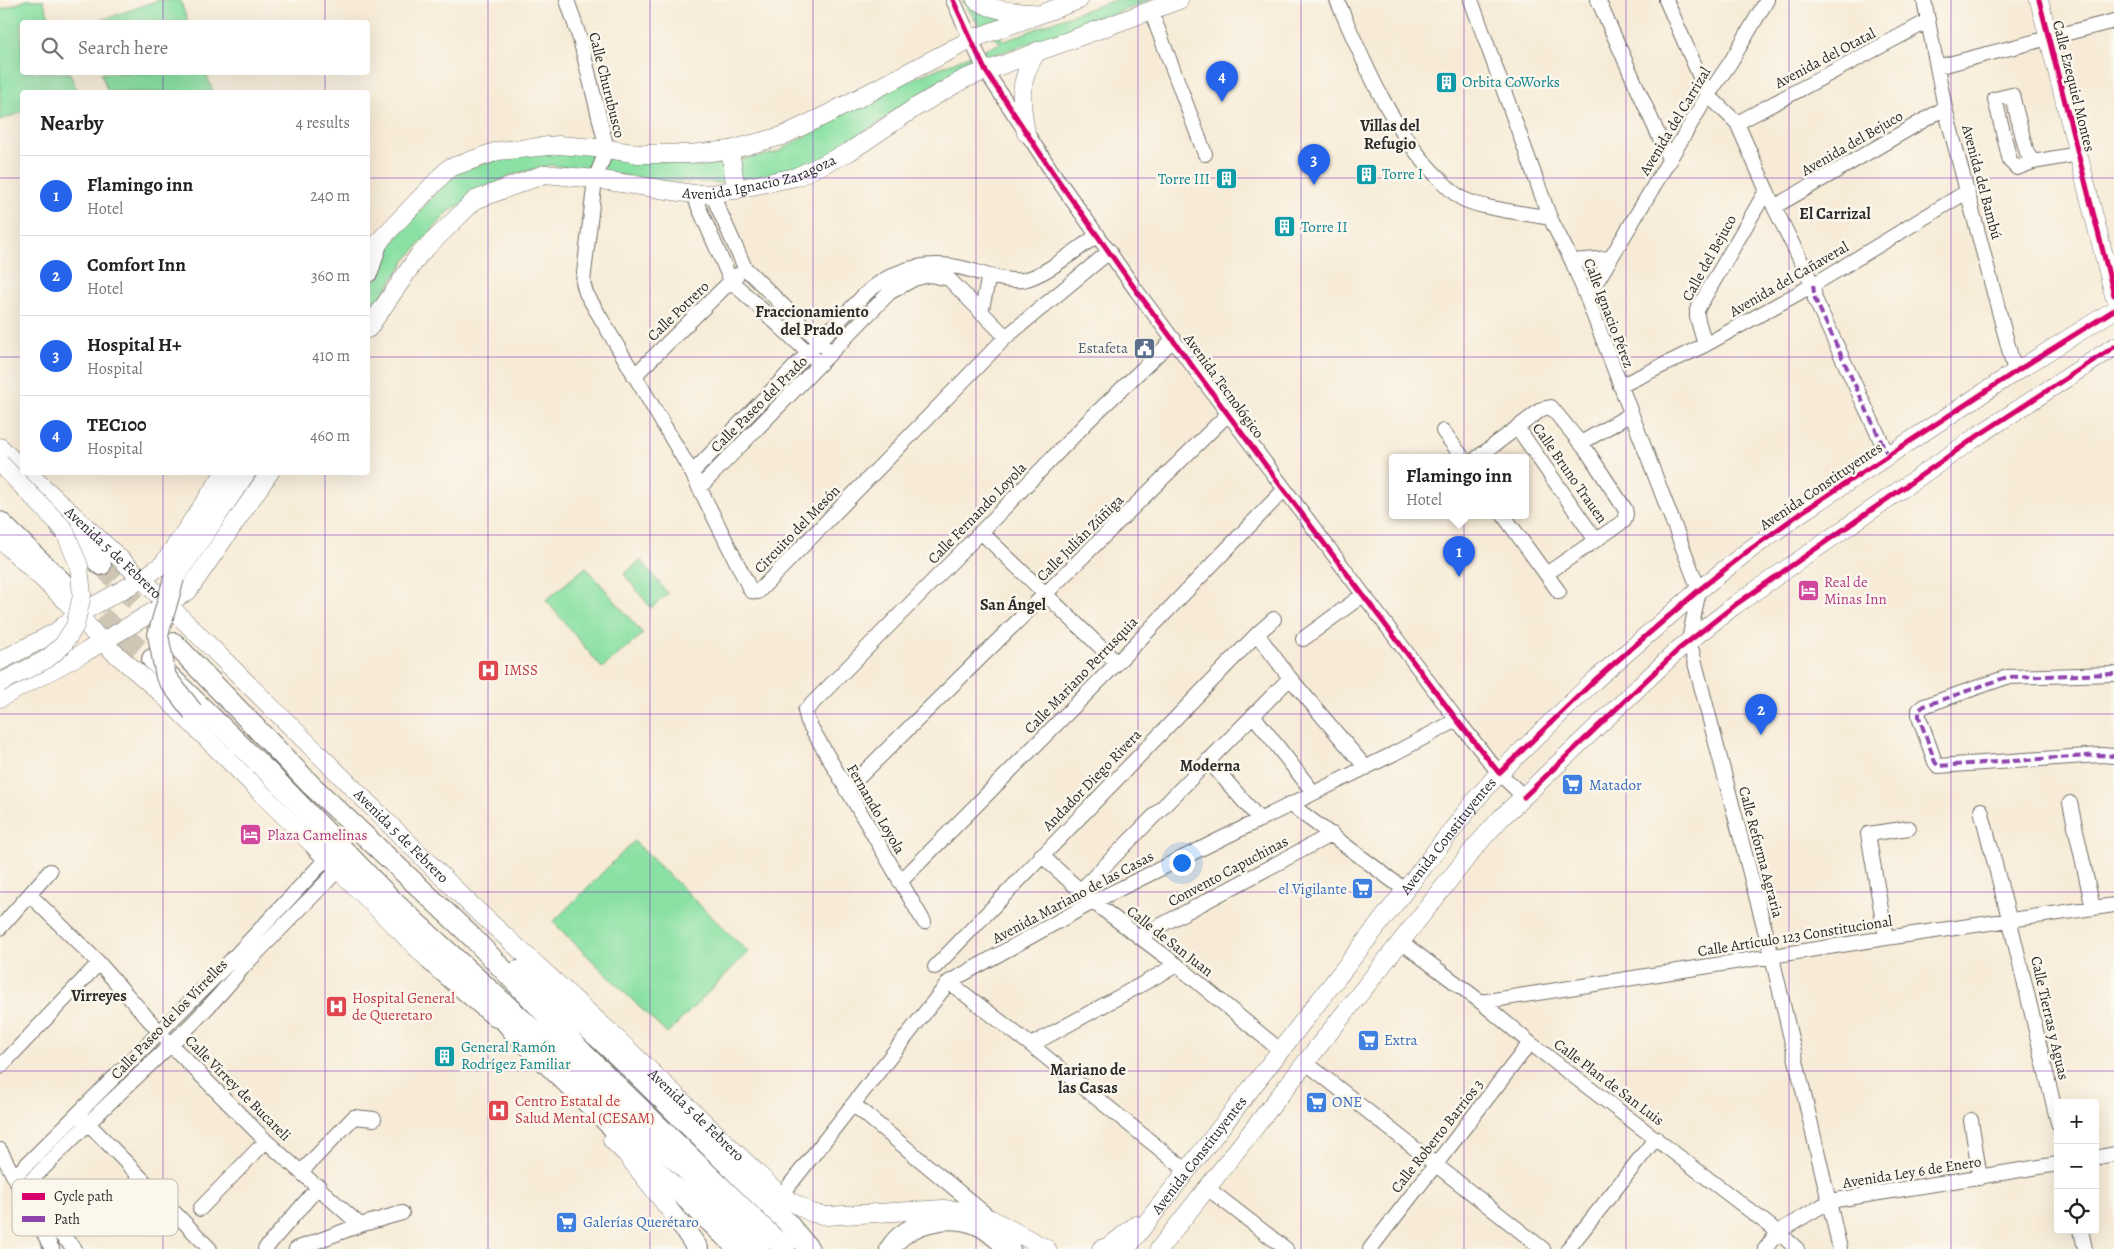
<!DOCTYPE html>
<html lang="en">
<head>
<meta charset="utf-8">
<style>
	:root { --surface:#fff; --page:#f2f2f2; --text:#222; --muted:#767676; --line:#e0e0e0; --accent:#2563eb }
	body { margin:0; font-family:Alegreya,serif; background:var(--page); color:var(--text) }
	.controls { position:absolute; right:15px; bottom:15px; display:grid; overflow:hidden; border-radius:5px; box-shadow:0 5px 20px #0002 }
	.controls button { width:45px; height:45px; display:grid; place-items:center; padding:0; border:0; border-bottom:1px solid var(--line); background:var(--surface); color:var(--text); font:25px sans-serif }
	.you { position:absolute; left:1181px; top:862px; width:18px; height:18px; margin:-12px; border:4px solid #fff; border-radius:50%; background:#1a73e8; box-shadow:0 0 0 8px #1a73e833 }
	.badge { display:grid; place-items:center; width:32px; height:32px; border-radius:50%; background:var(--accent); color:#fff; font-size:16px; font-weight:700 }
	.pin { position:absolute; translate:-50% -41px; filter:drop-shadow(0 1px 2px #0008) }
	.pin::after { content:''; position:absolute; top:26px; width:18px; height:15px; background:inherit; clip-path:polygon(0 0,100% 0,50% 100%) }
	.popup { position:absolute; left:1389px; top:454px; width:140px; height:65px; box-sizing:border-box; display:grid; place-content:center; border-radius:5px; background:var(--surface); filter:drop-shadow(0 1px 4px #0005); font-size:16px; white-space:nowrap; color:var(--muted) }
	.popup b { font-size:19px; color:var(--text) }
	.popup::after { content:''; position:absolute; left:50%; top:100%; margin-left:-10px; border:10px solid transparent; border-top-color:var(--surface) }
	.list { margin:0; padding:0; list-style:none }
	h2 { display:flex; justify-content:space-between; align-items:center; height:65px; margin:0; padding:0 20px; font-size:21px }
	h2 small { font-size:16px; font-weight:400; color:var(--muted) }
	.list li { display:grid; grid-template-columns:32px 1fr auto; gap:15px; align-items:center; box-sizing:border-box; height:80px; padding:0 20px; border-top:1px solid var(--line) }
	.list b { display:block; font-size:19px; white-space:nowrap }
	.list p { margin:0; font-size:16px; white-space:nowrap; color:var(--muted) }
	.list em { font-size:16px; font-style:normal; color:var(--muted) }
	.icon { flex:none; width:28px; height:28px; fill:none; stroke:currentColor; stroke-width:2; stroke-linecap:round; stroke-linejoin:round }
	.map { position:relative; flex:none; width:2114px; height:1249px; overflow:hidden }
	.search { position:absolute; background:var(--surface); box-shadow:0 5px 20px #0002; left:20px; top:20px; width:350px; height:55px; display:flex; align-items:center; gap:12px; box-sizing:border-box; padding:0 18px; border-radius:5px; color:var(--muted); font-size:19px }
	.panel { position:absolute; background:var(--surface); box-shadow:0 5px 20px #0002; left:20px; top:90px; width:350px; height:385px; border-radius:5px }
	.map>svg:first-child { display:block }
	.green { fill:#8be1a4; stroke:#5b8668 }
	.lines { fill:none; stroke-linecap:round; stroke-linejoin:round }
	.highway-tunnel { stroke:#cec5b5; stroke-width:20; stroke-dasharray:20 10; stroke-linecap:butt }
	.minor-casing { stroke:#726e67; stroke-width:16 }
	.major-casing { stroke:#726e67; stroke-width:19 }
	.highway-casing { stroke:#726e67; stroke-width:22 }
	.minor { stroke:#fff; stroke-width:14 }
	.major { stroke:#fff; stroke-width:18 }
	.highway { stroke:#fff; stroke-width:20 }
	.major-bridge-casing { stroke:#726e67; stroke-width:19; stroke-linecap:butt }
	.highway-bridge-casing { stroke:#726e67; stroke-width:22; stroke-linecap:butt }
	.major-bridge { stroke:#fff; stroke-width:18 }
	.highway-bridge { stroke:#fff; stroke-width:20 }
	.quiet { stroke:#8e44ad; stroke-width:4; stroke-dasharray:8 4; stroke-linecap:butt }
	.cycleway-casing { stroke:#fbf7ec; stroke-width:8 }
	.cycleway { stroke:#d6006c; stroke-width:5 }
	.grid { fill:none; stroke:#7b2cbf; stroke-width:1; stroke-opacity:0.55 }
	.labels { text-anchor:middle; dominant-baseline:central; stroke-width:5; stroke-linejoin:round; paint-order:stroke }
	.street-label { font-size:15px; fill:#2b2b2b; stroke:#fbf7ec }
	.culture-label { font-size:15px; fill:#0d838f; stroke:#fbf7ec; text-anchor:start }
	.service-label { font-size:15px; fill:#4e5e75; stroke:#fbf7ec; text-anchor:end }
	.hotel-label { font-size:15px; fill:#b23c85; stroke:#fbf7ec; text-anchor:start }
	.health-label { font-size:15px; fill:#be3a42; stroke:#fbf7ec; text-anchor:start }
	.shop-label { font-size:15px; fill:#366cbe; stroke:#fbf7ec; text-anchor:start }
	.neighbourhood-label { font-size:16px; font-weight:bold; fill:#2b2b2b; stroke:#fbf7ec }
	.key { fill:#fbf7ec; stroke:#bdbab2; stroke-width:1 }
	.key-label { font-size:14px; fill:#2b2b2b }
</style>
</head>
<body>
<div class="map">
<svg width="2114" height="1249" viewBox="0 0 2114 1249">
	<rect width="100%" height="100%" fill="#fbf7ec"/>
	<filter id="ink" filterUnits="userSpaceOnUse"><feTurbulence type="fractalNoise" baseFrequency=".02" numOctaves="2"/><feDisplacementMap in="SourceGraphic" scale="10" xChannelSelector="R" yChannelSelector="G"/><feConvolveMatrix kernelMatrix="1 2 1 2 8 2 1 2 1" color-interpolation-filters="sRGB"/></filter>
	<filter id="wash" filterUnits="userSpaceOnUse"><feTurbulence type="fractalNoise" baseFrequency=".0096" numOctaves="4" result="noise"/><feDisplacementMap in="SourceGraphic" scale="20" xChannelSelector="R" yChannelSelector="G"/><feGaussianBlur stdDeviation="1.12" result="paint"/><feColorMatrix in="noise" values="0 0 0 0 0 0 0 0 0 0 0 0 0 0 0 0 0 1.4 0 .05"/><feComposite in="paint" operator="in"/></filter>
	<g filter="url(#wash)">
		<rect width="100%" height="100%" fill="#f7ebd7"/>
		<path class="green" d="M27,0H43L51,22H22V72L70,73L77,92H22V112L0,120V10Z
			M159,0H180L188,22H96Z
			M962,0L984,11L1014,18L984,25L1005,41L1068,16L1115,0H1151L1083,26L965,64L811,168L775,177L722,183L663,181L550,165L508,176L448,212L405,261L368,316V275L408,224L456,171L556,145L697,167L776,153L880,92L1001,43L980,27Z
			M101,73H206L213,92H108Z
			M641,560L668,594L651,608L624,574Z
			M586,567L643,634L602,668L546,600Z
			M634,841L748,952L667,1034L553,922Z"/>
	</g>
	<g filter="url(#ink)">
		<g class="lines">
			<path class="highway-tunnel" d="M101,565L159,627
				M78,597L152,659"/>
			<defs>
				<path id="minor" d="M567,0L580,39L607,149L595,179L583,282L586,293L692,473L751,591L758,592L1006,337L1110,251
					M953,0L985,70L1053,173L1136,290L1457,720L1499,773L1524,797
					M1337,0C1363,60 1388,123 1433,172C1442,181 1450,191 1461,198C1481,209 1526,213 1550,218
					M1471,0L1550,218L1572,261L1587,298L1699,590L1689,640L1772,957L1840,1249
					M1598,0L1670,161
					M1666,0L1708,95L1737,123L1774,207L1813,285L1815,299L1888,456
					M1924,0L1945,108L2015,372
					M1151,11L1205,154
					M1937,67L2114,21
					M1737,123L1928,21
					M2033,162L2027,153L2012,95L1995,99L2010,161L2017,168L2033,162L2078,154
					M693,194L731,281L815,359
					M712,194L745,268L825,347
					M1774,207L1945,108
					M1572,261L1610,258
					M1587,298L1708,95L1730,63L1767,0
					M981,313L989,276
					M1705,345L1697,317V310L1766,191
					M634,376L737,275
					M1620,386L1705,345L1813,285L1968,191
					M1517,427L1595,539
					M1443,431L1463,458
					M1581,443L1631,414
					M1477,458L1542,409L1551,407L1587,451L1625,509L1626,514L1624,521L1546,574
					M692,473L861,298C892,268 928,258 970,270C986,275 1006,282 1023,280C1045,276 1078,248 1098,235
					M699,488L889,293L914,279L929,275L949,279L1006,337
					M1504,516L1559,592
					M981,532L1117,663
					M1257,634L1290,678L1366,768
					M1303,639L1363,595
					M2114,674L2007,677L1924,706L1919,710V717L1935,762L1938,766L2101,755L2114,756
					M1253,715L1313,792
					M1208,760L1260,820
					M846,790L1229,413
					M2070,803L2093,908
					M1290,804L1405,890
					M1981,810L2010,922L2058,1123
					M1041,855L1093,902L1177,965L1281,1051
					M900,882L1117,663L1284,490
					M1080,891L1290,678
					M30,895L99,963L171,1045L266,1141L360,1225
					M924,922L808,722L805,711L981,532L1091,418L1174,339
					M0,928L50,871
					M1139,937L1332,834
					M1886,938L1868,834L1909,828
					M1400,941L1481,1002L1530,1043L1778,1232L1797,1249
					M935,967L1257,634L1274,619
					M949,982L1031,1045L1187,1171
					M1481,1002L1886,938L2114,905
					M1031,1045L1177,965
					M1305,1062L1543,1249
					M0,1067L99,963
					M853,1104L989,1217
					M82,1117L210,1249
					M1971,1120L1980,1178
					M0,1150L52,1249
					M2095,1158L2114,1154
					M302,1171L354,1117L374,1119
					M15,1176L220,972L327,858
					M1206,1187L1286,1249
					M22,1190C55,1156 89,1122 124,1089C165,1050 208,1011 244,966L338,870
					M781,1196L949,982L1093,902L1393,754L1457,720
					M200,1209L266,1141
					M37,1211L75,1249
					M2081,1230L2085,1249
					M265,1249L319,1186
					M296,1249L360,1225L402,1213
					M1370,1249L1530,1043
					M1568,1249L1656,1138
					M1765,1249L1778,1232L1830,1201L2058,1164"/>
				<g id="major">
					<path d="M976,0C993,11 1013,12 1032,13"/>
					<path d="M2039,0L2114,295"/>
					<path d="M1026,133C1020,99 1018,82 1037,51"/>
					<path d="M730,150L736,190"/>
					<path d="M369,257L383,237L449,168L498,151L559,145L607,149L639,154H689L730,150L782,136L830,113L972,39L1079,0"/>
					<path id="s1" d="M368,329L419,255L475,200L545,174L595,179L693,194H712L796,177L849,152L916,107L964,79L1179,0"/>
					<path d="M0,447L22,469"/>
					<path id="s2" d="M27,472L142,579L470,904L612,1034L781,1196L812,1213L827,1216L943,1209L965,1211L991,1219L1047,1249"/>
					<path d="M0,539L66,601L102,642L160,692L440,971"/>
					<path d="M0,661L56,632L77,615L142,579L163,564L225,472"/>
					<path d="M0,698L87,651L188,591L270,472"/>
					<path d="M612,1140L626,1154L683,1227"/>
					<path d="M1101,1249L1110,1246L1136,1225"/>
					<path id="s3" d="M1126,1249L1477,798L1499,773L1595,680L1699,590L1748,551L1802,512L2015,372L2114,310"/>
					<path d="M1159,1249L1476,846L1501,818L1679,649L1735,605L1979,435L2114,347"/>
				</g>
				<path id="highway" d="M368,272L376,247
					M0,522L71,591
					M61,527L101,565
					M174,578L246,472
					M174,643L311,785L473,938L584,1054L785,1249
					M152,659L269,773L396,904L684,1168L760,1249
					M316,847L357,877
					M432,962L496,1017
					M518,971C616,1044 697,1138 786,1221L809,1249
					M490,1003L513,1031L738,1249
					M683,1227L698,1249
					M890,1249C906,1221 955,1211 982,1227C992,1233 1001,1242 1010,1249"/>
			</defs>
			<use href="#minor" class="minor-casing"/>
			<use href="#major" class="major-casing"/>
			<use href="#highway" class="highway-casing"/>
			<use href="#minor" class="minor"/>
			<use href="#major" class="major"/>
			<use href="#highway" class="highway"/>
			<defs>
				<path id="major-bridge" d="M0,463L64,529L79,566L82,595L75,626L63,645L47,659L0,683"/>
				<path id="highway-bridge" d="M174,578L158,635L166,677L193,712"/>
			</defs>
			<use href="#major-bridge" class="major-bridge-casing"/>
			<use href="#highway-bridge" class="highway-bridge-casing"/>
			<use href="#major-bridge" class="major-bridge"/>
			<use href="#highway-bridge" class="highway-bridge"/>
			<path class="quiet" d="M1813,285L1815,299L1888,456
				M2114,674L2007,677L1924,706L1919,710V717L1935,762L1938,766L2101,755L2114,756"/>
			<defs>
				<path id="cycleway" d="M953,0L985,70L1053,173L1136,290L1284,490L1457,720L1499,773L1595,680L1699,590L1748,551L1802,512L2015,372L2114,310
					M2039,0L2114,295
					M1524,797L1679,649L1735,605L1979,435L2114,347"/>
			</defs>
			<use href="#cycleway" class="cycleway-casing"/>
			<use href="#cycleway" class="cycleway"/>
		</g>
	</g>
	<path class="grid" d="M163,0V22M325,0V22M488,0V1249M650,0V1249M813,0V1249M976,0V1249M1138,0V1249M1301,0V1249M1464,0V1249M1626,0V1249M1789,0V1249M1951,0V1249M163,72V92M325,72V92M0,178H22M368,178H2114M0,357H22M368,357H2114M163,472V1249M325,472V1249M0,535H2114M0,714H2114M0,892H2114M0,1071H2114"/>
	<defs>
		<symbol id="building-square" viewBox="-11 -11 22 22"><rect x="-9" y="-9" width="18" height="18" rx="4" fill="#0f9aa8" stroke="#fbf7ec"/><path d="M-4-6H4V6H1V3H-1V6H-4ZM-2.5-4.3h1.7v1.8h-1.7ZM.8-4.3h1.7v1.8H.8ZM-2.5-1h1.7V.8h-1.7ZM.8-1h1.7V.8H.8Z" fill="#fff"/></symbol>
		<symbol id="civic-square" viewBox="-11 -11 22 22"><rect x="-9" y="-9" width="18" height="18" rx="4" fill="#5c6f8a" stroke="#fbf7ec"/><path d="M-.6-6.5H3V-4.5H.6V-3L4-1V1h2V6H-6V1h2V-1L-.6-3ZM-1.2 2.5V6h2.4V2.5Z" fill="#fff"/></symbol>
		<symbol id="hotel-square" viewBox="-11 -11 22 22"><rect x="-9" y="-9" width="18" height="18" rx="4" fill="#d1479c" stroke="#fbf7ec"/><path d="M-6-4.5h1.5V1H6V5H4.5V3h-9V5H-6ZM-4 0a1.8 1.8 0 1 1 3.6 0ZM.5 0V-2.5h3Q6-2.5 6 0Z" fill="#fff"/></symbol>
		<symbol id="hospital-square" viewBox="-11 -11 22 22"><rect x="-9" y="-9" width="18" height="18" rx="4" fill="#e0444e" stroke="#fbf7ec"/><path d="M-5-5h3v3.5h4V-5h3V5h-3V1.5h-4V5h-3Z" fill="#fff"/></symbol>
		<symbol id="supermarket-square" viewBox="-11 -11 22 22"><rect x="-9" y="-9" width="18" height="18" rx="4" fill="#3f7fe0" stroke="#fbf7ec"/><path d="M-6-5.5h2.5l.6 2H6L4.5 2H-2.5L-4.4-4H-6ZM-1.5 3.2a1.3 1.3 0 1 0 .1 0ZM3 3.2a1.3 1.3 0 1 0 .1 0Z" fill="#fff"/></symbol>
	</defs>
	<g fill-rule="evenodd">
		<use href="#building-square" x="1434" y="70" width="25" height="25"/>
		<use href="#building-square" x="1354" y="162" width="25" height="25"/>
		<use href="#building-square" x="1214" y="166" width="25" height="25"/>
		<use href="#building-square" x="1272" y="214" width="25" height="25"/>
		<use href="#civic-square" x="1132" y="336" width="25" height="25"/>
		<use href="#hotel-square" x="1796" y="578" width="25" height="25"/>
		<use href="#hospital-square" x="476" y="658" width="25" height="25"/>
		<use href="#supermarket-square" x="1560" y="772" width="25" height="25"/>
		<use href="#hotel-square" x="238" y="822" width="25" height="25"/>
		<use href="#supermarket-square" x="1350" y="876" width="25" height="25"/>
		<use href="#hospital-square" x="324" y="994" width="25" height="25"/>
		<use href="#supermarket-square" x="1356" y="1028" width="25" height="25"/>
		<use href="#building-square" x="432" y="1044" width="25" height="25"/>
		<use href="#supermarket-square" x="1304" y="1090" width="25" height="25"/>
		<use href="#hospital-square" x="486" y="1098" width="25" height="25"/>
		<use href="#supermarket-square" x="554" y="1210" width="25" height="25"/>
	</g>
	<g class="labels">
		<g class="street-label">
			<text transform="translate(1825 58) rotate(-28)">Avenida del Otatal</text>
			<text transform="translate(607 85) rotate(76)">Calle Churubusco</text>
			<text transform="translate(2074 86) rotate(76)">Calle Ezequiel Montes</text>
			<text transform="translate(1675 121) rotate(-59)">Avenida del Carrizal</text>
			<text transform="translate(1852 143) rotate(-30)">Avenida del Bejuco</text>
			<text stroke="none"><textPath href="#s1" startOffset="461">Avenida Ignacio Zaragoza</textPath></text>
			<text transform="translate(1982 182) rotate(75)">Avenida del Bambú</text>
			<text transform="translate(1709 258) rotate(-61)">Calle del Bejuco</text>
			<text transform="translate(1789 279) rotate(-30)">Avenida del Cañaveral</text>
			<text transform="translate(678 311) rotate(-44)">Calle Potrero</text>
			<text transform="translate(1609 313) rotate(69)">Calle Ignacio Pérez</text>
			<text transform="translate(1224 386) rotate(54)">Avenida Tecnológico</text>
			<text transform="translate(759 404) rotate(-45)">Calle Paseo del Prado</text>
			<text transform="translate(1570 473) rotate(55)">Calle Bruno Trauen</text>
			<text transform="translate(1821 486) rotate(-34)">Avenida Constituyentes</text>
			<text transform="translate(977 513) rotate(-46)">Calle Fernando Loyola</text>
			<text transform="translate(797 529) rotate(-46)">Circuito del Mesón</text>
			<text transform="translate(1080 538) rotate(-45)">Calle Julián Zúñiga</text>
			<text stroke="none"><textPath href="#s2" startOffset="118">Avenida 5 de Febrero</textPath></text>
			<text transform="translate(1081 675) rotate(-46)">Calle Mariano Perrusquia</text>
			<text transform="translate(1092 780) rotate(-46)">Andador Diego Rivera</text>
			<text transform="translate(876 809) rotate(60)">Fernando Loyola</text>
			<text stroke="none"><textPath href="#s3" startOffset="524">Avenida Constituyentes</textPath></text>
			<text stroke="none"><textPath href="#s2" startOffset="522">Avenida 5 de Febrero</textPath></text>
			<text transform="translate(1761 852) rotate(75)">Calle Reforma Agraria</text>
			<text transform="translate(1228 871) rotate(-28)">Convento Capuchinas</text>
			<text transform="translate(1073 897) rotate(-28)">Avenida Mariano de las Casas</text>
			<text transform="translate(1795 936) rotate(-9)">Calle Artículo 123 Constitucional</text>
			<text transform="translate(1170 941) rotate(38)">Calle de San Juan</text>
			<text transform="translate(2050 1018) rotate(77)">Calle Tierras y Aguas</text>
			<text transform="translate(169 1019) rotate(-46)">Calle Paseo de los Virrelles</text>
			<text transform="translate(1609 1082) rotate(37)">Calle Plan de San Luis</text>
			<text transform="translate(238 1088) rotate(45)">Calle Virrey de Bucareli</text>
			<text stroke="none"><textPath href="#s2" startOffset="928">Avenida 5 de Febrero</textPath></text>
			<text transform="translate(1437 1136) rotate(-52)">Calle Roberto Barrios 3</text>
			<text stroke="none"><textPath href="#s3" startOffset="119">Avenida Constituyentes</textPath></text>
			<text transform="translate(1912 1172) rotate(-9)">Avenida Ley 6 de Enero</text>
		</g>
		<g class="culture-label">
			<text x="1462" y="82">Orbita CoWorks</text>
			<text x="1382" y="174">Torre I</text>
			<text x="1210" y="179" text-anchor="end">Torre III</text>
			<text x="1301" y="227">Torre II</text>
			<text x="461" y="1047">General Ramón<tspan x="461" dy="17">Rodrígez Familiar</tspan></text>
		</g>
		<g class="service-label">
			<text x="1128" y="348">Estafeta</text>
		</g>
		<g class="hotel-label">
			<text x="1824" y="582">Real de<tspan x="1824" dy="17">Minas Inn</tspan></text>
			<text x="267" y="835">Plaza Camelinas</text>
		</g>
		<g class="health-label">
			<text x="504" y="670">IMSS</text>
			<text x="352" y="998">Hospital General<tspan x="352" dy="17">de Queretaro</tspan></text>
			<text x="515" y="1101">Centro Estatal de<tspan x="515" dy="17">Salud Mental (CESAM)</tspan></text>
		</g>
		<g class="shop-label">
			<text x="1589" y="785">Matador</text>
			<text x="1347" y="889" text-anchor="end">el Vigilante</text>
			<text x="1384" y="1040">Extra</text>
			<text x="1332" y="1102">ONE</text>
			<text x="583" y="1222">Galerías Querétaro</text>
		</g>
		<g class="neighbourhood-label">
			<text x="1390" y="126">Villas del<tspan x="1390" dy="18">Refugio</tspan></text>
			<text x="1835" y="214">El Carrizal</text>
			<text x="812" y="312">Fraccionamiento<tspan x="812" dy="18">del Prado</tspan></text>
			<text x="1013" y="605">San Ángel</text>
			<text x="1210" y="766">Moderna</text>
			<text x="99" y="996">Virreyes</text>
			<text x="1088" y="1070">Mariano de<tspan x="1088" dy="18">las Casas</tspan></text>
		</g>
	</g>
	<rect x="12" y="1179" width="166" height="57" rx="8" class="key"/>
	<rect x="22" y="1193" width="23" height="7" fill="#d6006c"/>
	<rect x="22" y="1216" width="23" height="6" fill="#8e44ad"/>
	<g class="key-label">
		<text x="54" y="1201">Cycle path</text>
		<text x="54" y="1224">Path</text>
	</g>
</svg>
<div class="controls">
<button>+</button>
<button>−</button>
<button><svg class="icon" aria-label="locate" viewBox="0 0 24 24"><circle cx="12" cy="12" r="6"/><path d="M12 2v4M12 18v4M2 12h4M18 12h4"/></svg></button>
</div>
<div class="you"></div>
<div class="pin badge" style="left:1459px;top:577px">1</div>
<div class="popup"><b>Flamingo inn</b>Hotel</div>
<div class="pin badge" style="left:1761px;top:735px">2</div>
<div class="pin badge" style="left:1314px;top:185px">3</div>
<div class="pin badge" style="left:1222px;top:102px">4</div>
<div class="search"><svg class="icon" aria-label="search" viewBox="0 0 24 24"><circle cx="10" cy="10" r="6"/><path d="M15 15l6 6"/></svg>Search here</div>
<section class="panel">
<h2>Nearby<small>4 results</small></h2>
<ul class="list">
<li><span class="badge">1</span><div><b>Flamingo inn</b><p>Hotel</p></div><em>240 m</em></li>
<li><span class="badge">2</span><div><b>Comfort Inn</b><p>Hotel</p></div><em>360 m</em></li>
<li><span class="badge">3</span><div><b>Hospital H+</b><p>Hospital</p></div><em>410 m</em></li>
<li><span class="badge">4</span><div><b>TEC100</b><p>Hospital</p></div><em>460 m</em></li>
</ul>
</section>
</div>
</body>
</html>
